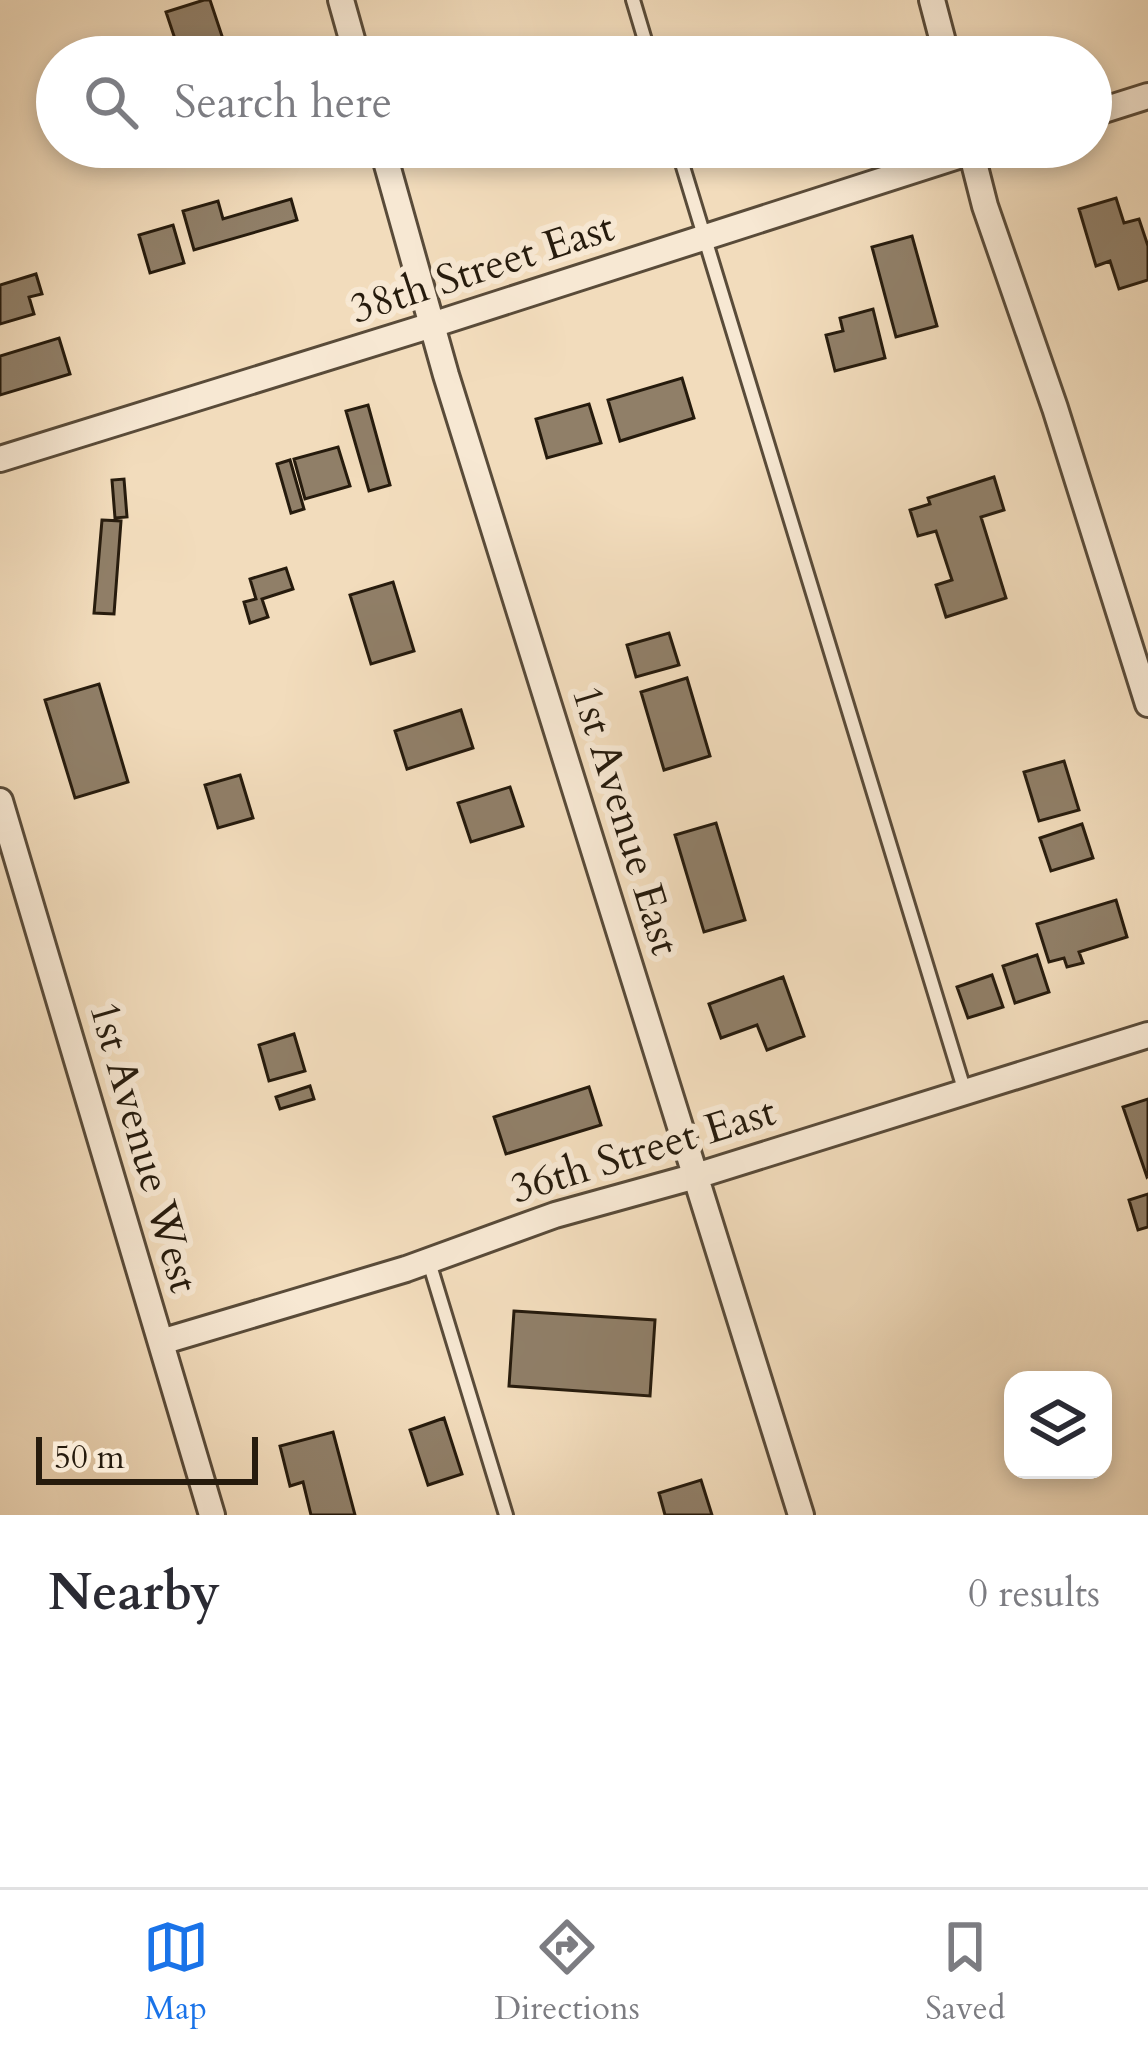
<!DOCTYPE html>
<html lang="en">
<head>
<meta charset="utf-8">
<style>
	:root { --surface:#fff; --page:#f7f7f7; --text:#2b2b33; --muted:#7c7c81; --line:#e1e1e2; --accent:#1a73e8 }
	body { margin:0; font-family:Cardo,serif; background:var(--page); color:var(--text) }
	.controls { position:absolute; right:36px; bottom:36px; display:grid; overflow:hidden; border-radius:24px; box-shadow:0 6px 18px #0003 }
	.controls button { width:108px; height:108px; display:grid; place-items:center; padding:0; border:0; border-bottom:3px solid var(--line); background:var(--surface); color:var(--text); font:60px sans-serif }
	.scale { position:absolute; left:36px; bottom:30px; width:222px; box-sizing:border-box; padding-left:12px; border:6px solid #261b0d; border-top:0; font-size:33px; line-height:42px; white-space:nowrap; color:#261b0d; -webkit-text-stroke:9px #f7e8d3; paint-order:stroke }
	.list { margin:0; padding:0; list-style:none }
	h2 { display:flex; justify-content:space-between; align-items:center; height:156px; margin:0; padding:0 48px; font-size:51px }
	h2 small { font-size:39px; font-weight:400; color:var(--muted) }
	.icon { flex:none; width:66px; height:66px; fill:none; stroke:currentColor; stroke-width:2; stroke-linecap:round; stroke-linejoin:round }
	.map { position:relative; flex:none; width:1148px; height:1515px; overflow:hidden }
	.search { position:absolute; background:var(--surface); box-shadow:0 6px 18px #0003; left:36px; right:36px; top:36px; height:132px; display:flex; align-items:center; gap:30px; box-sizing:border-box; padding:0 42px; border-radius:66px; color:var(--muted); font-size:45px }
	.sheet { height:372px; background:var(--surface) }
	nav { display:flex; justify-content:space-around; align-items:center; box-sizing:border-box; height:168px; border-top:3px solid var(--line); background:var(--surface); font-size:33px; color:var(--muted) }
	nav a { display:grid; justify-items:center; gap:6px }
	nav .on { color:var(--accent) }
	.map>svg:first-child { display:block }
	.building { fill:#907f68; stroke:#261b0d; stroke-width:3 }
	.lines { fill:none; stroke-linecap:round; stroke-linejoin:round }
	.service-casing { stroke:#594b39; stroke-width:18 }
	.minor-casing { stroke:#594b39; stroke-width:30 }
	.service { stroke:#f7e8d3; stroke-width:12 }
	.minor { stroke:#f7e8d3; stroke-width:24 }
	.labels { text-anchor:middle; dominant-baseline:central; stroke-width:12; stroke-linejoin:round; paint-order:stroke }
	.street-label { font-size:42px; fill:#261b0d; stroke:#f7e8d3 }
</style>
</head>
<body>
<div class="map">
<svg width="1148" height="1515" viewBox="0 0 1148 1515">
	<rect width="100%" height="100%" fill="#f2dcbc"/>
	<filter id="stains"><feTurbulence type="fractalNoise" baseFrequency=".00167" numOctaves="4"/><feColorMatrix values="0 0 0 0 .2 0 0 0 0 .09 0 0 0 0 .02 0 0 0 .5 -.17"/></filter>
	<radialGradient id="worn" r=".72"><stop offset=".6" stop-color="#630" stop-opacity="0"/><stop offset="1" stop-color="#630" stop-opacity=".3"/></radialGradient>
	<path class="building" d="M204,0H210L224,42L207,48L210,57H181L166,12Z
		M1116,198L1124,223L1139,219L1148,246V280L1119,289L1110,261L1096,266L1079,209Z
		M291,199L297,220L194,250L183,211L218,201L223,219Z
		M173,225L184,263L150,273L139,235Z
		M912,236L937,326L896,337L872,247Z
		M36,274L42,294L29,297L34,314L0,324V285Z
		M873,309L885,358L835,371L826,335L843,331L840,318Z
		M59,338L70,374L0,395V356Z
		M682,378L694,418L620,441L608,400Z
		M589,404L601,443L547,458L536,419Z
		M368,405L390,485L369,491L346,411Z
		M338,447L350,486L305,499L294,459Z
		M290,460L304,509L291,513L277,464Z
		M994,477L1004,510L981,517L1006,598L946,617L936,585L952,580L936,531L918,536L910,510L930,504L928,498Z
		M124,479L127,517L115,518L112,480Z
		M102,520L121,521L114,614L94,613Z
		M286,568L293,589L262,599L268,617L250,623L244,602L256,599L250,579Z
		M393,582L414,651L371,664L350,595Z
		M669,633L679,665L636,677L627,645Z
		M687,678L710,756L664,770L641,692Z
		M99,684L128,782L75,798L45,700Z
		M461,710L473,748L407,769L395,731Z
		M1064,761L1079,810L1039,821L1024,772Z
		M240,775L253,818L218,828L205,785Z
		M510,787L523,826L471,842L458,803Z
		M716,823L745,920L704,932L675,835Z
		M1082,824L1093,858L1051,871L1040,838Z
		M1116,900L1127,937L1079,952L1083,963L1067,967L1064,958L1049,962L1037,924Z
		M1037,955L1049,992L1015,1003L1003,966Z
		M992,975L1003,1007L968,1018L957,987Z
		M783,977L804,1036L767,1050L757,1025L721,1038L709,1004Z
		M294,1034L305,1071L269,1081L259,1045Z
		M310,1086L314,1099L280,1109L276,1097Z
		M589,1087L601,1125L506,1154L494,1117Z
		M1148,1099V1176L1147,1177L1123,1107Z
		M1148,1194V1227L1138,1230L1129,1200Z
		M514,1311L655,1320L650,1396L509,1386Z
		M444,1418L462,1474L428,1485L410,1430Z
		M333,1432L355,1515H311L303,1482L290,1486L280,1446Z
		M701,1480L712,1515H665L659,1493Z"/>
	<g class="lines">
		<defs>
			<path id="service" d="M633,0L650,57
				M677,147L965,1092
				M429,1262L506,1515"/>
			<path id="minor" d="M341,0L357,57
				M932,0L947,57
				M1091,114L1148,96
				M382,147L446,375L801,1515
				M970,147L985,206L1055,408L1148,704
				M0,459L432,325L986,147
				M0,801L212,1515
				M161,1342L406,1269L555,1215L696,1176L1148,1035"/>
		</defs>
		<use href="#service" class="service-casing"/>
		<use href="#minor" class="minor-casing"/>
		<use href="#service" class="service"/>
		<use href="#minor" class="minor"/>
	</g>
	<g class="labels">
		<g class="street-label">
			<text transform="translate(482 268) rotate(-18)">38th Street East</text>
			<text transform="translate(626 820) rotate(73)">1st Avenue East</text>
			<text transform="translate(144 1147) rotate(74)">1st Avenue West</text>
			<text transform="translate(643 1150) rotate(-17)">36th Street East</text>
		</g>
	</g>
	<rect width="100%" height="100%" filter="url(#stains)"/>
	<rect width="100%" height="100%" fill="url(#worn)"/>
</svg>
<div class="controls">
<button><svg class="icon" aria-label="layers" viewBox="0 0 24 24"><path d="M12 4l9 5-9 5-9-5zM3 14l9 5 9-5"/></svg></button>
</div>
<div class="scale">50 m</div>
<div class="search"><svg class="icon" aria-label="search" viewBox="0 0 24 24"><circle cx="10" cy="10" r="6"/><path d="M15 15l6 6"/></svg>Search here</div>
</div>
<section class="sheet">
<h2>Nearby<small>0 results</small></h2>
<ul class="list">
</ul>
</section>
<nav>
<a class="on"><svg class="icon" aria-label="map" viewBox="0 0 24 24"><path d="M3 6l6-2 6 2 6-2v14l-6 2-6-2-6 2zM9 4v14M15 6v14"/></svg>Map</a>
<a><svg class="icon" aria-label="directions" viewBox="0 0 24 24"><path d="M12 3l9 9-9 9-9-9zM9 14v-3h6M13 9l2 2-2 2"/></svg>Directions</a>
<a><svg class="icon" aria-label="saved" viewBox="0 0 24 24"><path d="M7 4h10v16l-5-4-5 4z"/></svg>Saved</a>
</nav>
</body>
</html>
